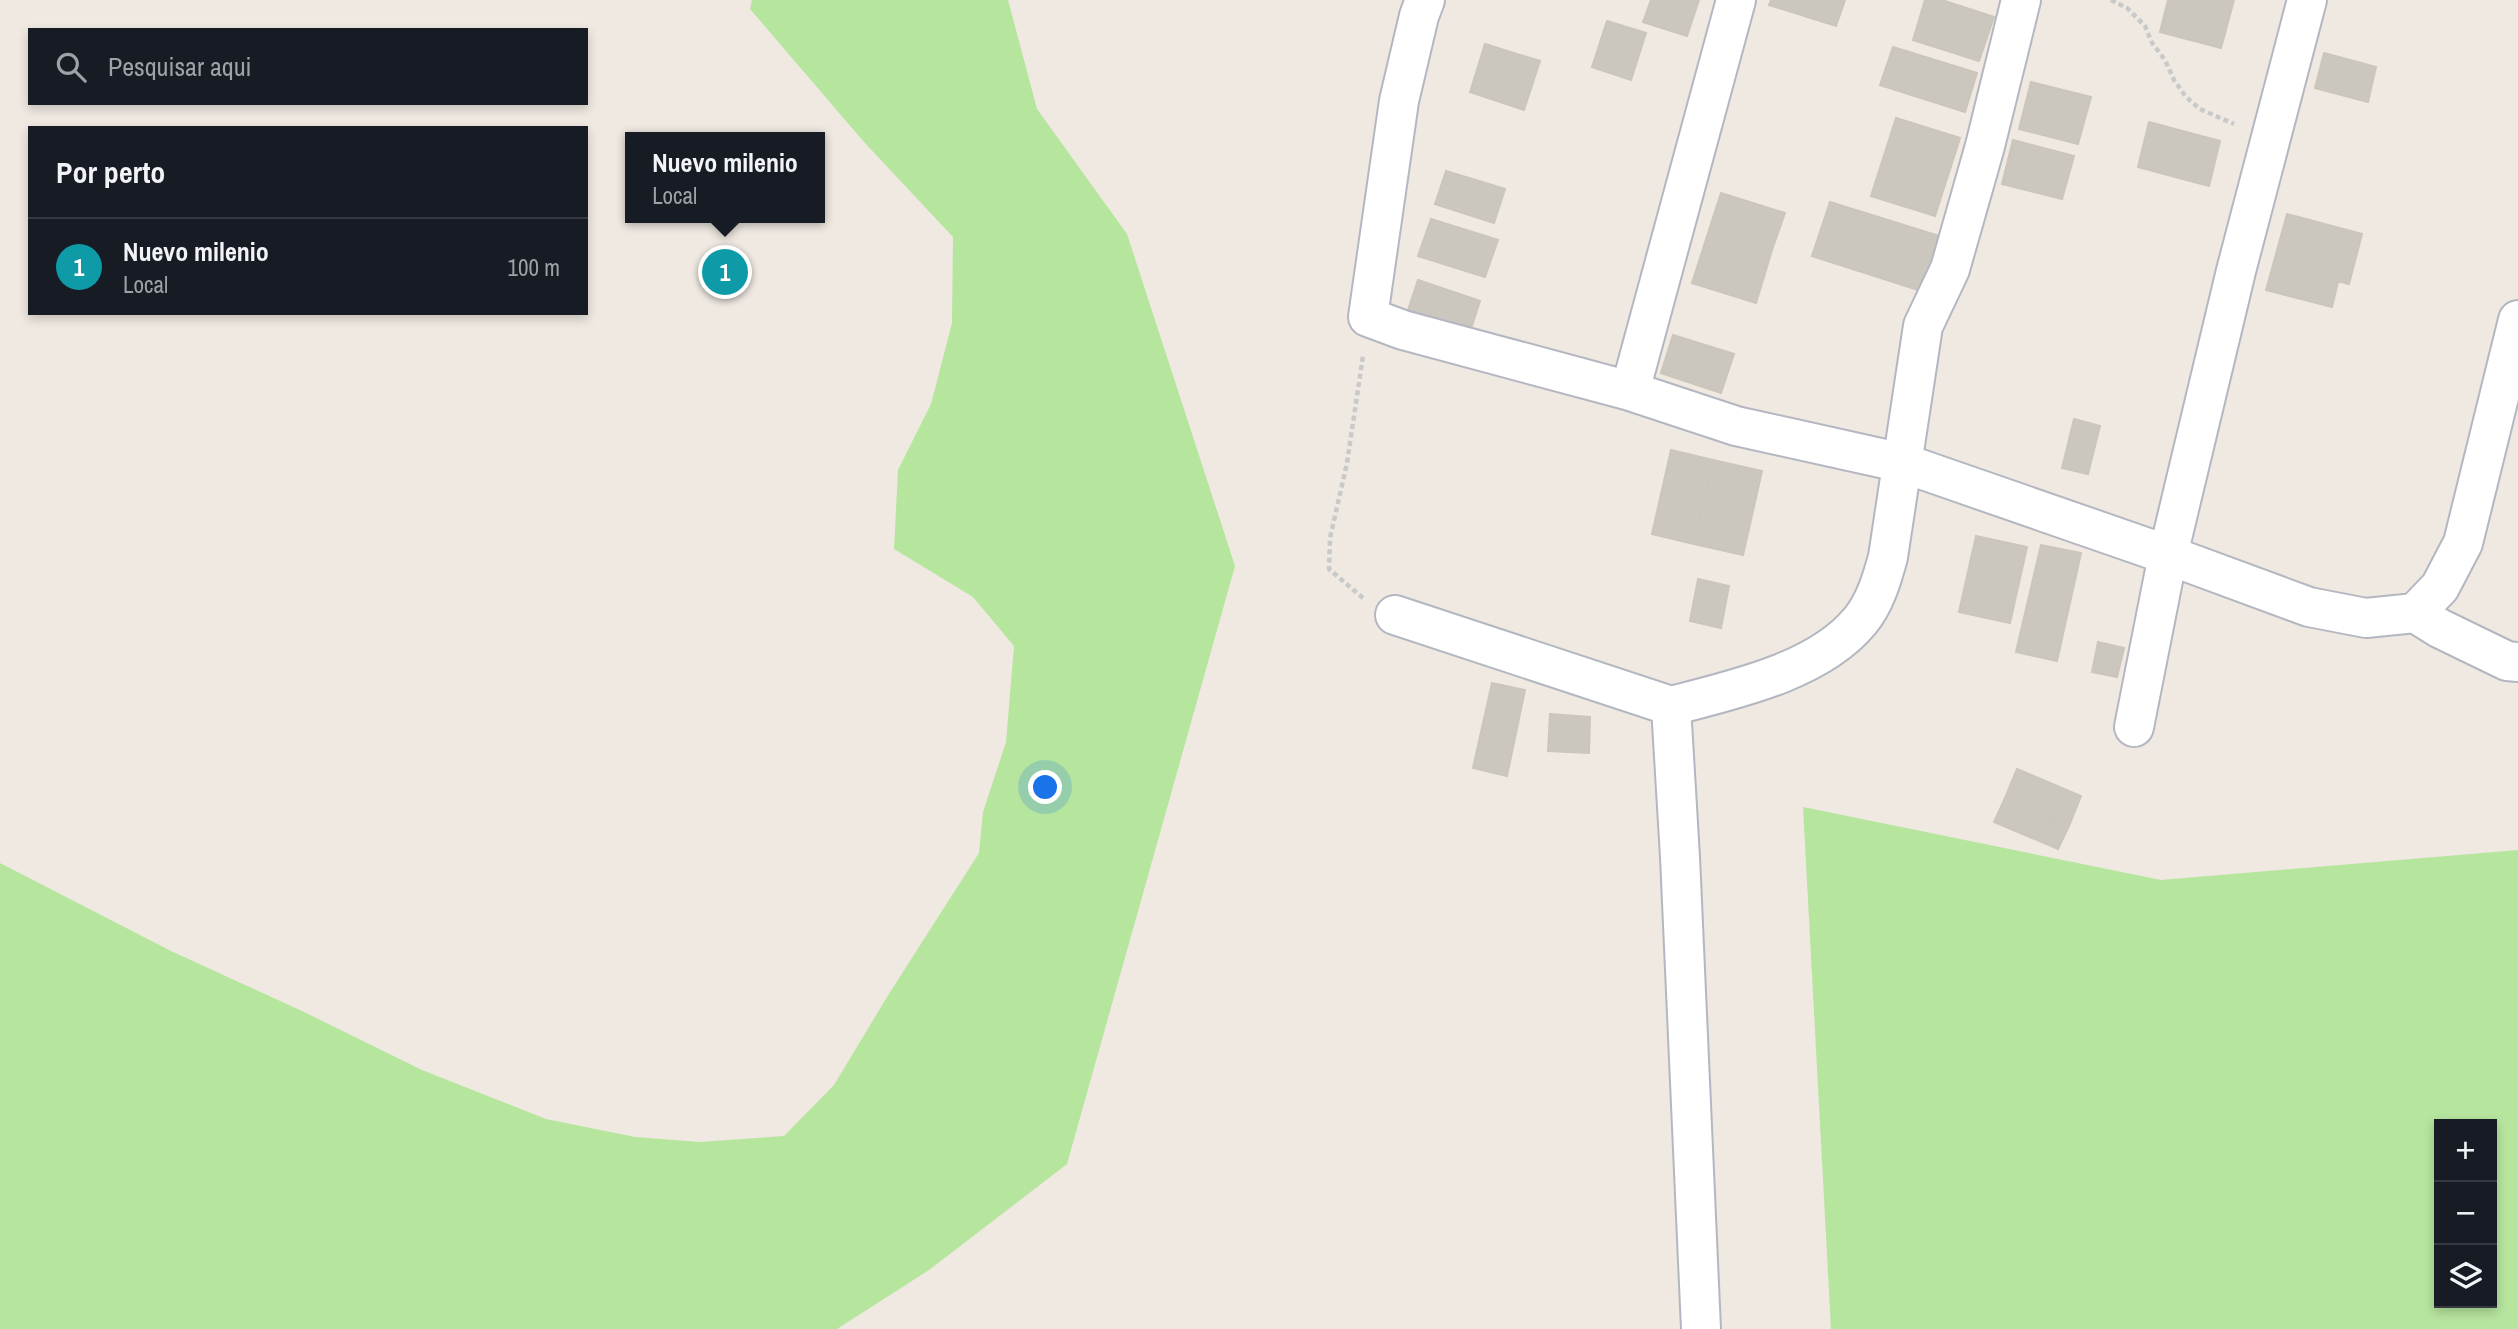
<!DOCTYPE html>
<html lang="pt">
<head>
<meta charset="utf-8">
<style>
	:root { --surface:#171b24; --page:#242831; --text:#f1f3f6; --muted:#9ea1a6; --line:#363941; --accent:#2563eb }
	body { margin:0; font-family:"Archivo Narrow",sans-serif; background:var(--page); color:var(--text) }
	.controls { position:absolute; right:21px; bottom:21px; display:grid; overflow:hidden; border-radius:0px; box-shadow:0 4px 10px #0003 }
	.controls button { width:63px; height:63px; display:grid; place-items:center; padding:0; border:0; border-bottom:2px solid var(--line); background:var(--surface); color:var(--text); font:35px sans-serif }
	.you { position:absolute; left:1046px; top:788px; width:24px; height:24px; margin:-18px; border:5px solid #fff; border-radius:50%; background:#1a73e8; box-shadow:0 0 0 10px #1a73e833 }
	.badge { display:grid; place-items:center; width:46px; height:46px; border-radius:50%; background:var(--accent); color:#fff; font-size:23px; font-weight:700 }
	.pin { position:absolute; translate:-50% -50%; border:4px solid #fff; box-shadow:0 2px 7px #0006 }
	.popup { position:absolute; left:625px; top:132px; width:200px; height:91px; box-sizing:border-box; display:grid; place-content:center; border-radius:0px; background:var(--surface); filter:drop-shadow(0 2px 5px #0005); font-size:23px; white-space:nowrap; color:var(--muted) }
	.popup b { font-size:26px; color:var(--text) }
	.popup::after { content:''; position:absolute; left:50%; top:100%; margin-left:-14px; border:14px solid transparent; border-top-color:var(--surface) }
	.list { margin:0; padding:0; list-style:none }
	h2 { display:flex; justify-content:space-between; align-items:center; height:91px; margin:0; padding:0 28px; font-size:30px }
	h2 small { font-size:23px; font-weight:400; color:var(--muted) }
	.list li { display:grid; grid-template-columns:46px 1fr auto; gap:21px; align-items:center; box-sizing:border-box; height:98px; padding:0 28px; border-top:2px solid var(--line) }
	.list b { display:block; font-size:26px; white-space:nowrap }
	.list p { margin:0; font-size:23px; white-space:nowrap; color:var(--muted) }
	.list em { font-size:23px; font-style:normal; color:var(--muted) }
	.icon { flex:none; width:38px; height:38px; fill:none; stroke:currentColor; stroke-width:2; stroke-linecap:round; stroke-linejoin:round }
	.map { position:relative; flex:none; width:2518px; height:1329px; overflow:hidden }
	.search { position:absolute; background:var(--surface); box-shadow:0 4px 10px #0003; left:28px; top:28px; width:560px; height:77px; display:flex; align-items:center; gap:18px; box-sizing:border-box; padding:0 24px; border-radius:0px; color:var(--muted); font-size:26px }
	.panel { position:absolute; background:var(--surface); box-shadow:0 4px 10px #0003; left:28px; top:126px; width:560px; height:189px; border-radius:0px }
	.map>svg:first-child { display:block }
	.green { fill:#b6e59e; fill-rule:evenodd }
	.building { fill:#cbc7bf; stroke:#cbc5ba; stroke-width:2 }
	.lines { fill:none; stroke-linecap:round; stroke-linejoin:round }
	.minor-casing { stroke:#b4b7c1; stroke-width:42 }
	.path { stroke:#c9c9c9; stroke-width:4.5; stroke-dasharray:5 3.5; stroke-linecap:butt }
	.minor { stroke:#fff; stroke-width:38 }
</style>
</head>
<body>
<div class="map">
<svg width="2518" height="1329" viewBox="0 0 2518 1329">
	<rect width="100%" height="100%" fill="#efe9e1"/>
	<path class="green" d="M752,0H1008L1037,109L1127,234L1235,566L1067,1164L929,1270L837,1329H0V863L171,951L302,1011L422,1070L546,1119L635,1137L700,1142L784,1136L834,1085L887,997L979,853L983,812L1006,742L1014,646L973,597L894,549L898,470L931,404L952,323L953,237L864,142L750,9Z
		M1803,807L2161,880L2518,850V1329H1831ZM2439,1124H2492V1303H2439Z"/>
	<path class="building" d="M1651,0H1699L1687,36L1643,22Z
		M1771,0H1845L1836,26L1769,5Z
		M1925,0H1942L1994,17L1979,61L1913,40Z
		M2168,0H2234L2221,48L2160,32Z
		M1607,21L1646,33L1631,80L1592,67Z
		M1485,44L1540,61L1524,110L1470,92Z
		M1893,47L1977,73L1965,112L1880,85Z
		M2324,53L2376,67L2368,102L2315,88Z
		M2031,82L2091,97L2078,144L2019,129Z
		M1896,118L1960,138L1935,216L1871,196Z
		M2149,122L2220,141L2209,186L2138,167Z
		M2013,140L2074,156L2062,199L2002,184Z
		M1446,171L1505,189L1494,223L1435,204Z
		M1721,193L1785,213L1772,250L1709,230Z
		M1830,202L1939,236L1921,291L1812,256Z
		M2287,214L2362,234L2349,284L2273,265Z
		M1431,219L1498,240L1485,277L1418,256Z
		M1709,230L1772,250L1756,303L1692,283Z
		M2273,265L2338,282L2332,307L2266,290Z
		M1418,280L1480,301L1468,338L1405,319Z
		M1673,335L1734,354L1721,393L1661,373Z
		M2074,419L2100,426L2088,474L2062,468Z
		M1671,450L1713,460L1694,544L1652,534Z
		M1713,460L1762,471L1743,555L1694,544Z
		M1976,536L2027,547L2010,623L1959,612Z
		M2041,545L2081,553L2057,661L2016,652Z
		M1698,579L1729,586L1721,628L1690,621Z
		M2098,642L2124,648L2117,677L2092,672Z
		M1492,683L1525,690L1507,776L1473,768Z
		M1550,714L1590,717L1589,753L1548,751Z
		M2017,769L2081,796L2069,826L2005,798Z
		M2005,798L2069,826L2058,849L1994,822Z"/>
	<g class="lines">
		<defs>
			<path id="minor" d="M1425,0L1419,16L1399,101L1368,317L1403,330L1630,391L1736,426L1903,463L2168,555L2309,607L2366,618L2415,613L2439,628L2507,661L2518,662
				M1630,391L1736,0
				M2415,613L2440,587L2463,543L2518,320
				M1395,615L1671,706
				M2134,727L2168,555L2236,271L2307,0
				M1701,1329L1680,857L1671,706C1732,690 1818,672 1860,621C1875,603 1882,579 1888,557L1923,326L1950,269L1985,146L2021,0"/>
		</defs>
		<use href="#minor" class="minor-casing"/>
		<path class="path" d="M2111,0L2127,8L2145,26L2152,43L2165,60L2174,80L2186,97L2200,109L2234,124
			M1363,598L1329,569L1330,538L1347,463L1363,356"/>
		<use href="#minor" class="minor"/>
	</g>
</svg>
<div class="controls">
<button>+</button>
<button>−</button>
<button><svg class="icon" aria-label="layers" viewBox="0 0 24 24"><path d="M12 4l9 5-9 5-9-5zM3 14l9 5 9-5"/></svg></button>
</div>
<div class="you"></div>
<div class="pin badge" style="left:725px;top:272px;background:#0f9aa8">1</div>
<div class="popup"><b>Nuevo milenio</b>Local</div>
<div class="search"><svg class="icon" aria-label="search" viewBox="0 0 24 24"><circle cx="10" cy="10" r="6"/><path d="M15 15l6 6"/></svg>Pesquisar aqui</div>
<section class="panel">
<h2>Por perto<small></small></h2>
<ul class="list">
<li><span class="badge" style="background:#0f9aa8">1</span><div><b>Nuevo milenio</b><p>Local</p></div><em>100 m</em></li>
</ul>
</section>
</div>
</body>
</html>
